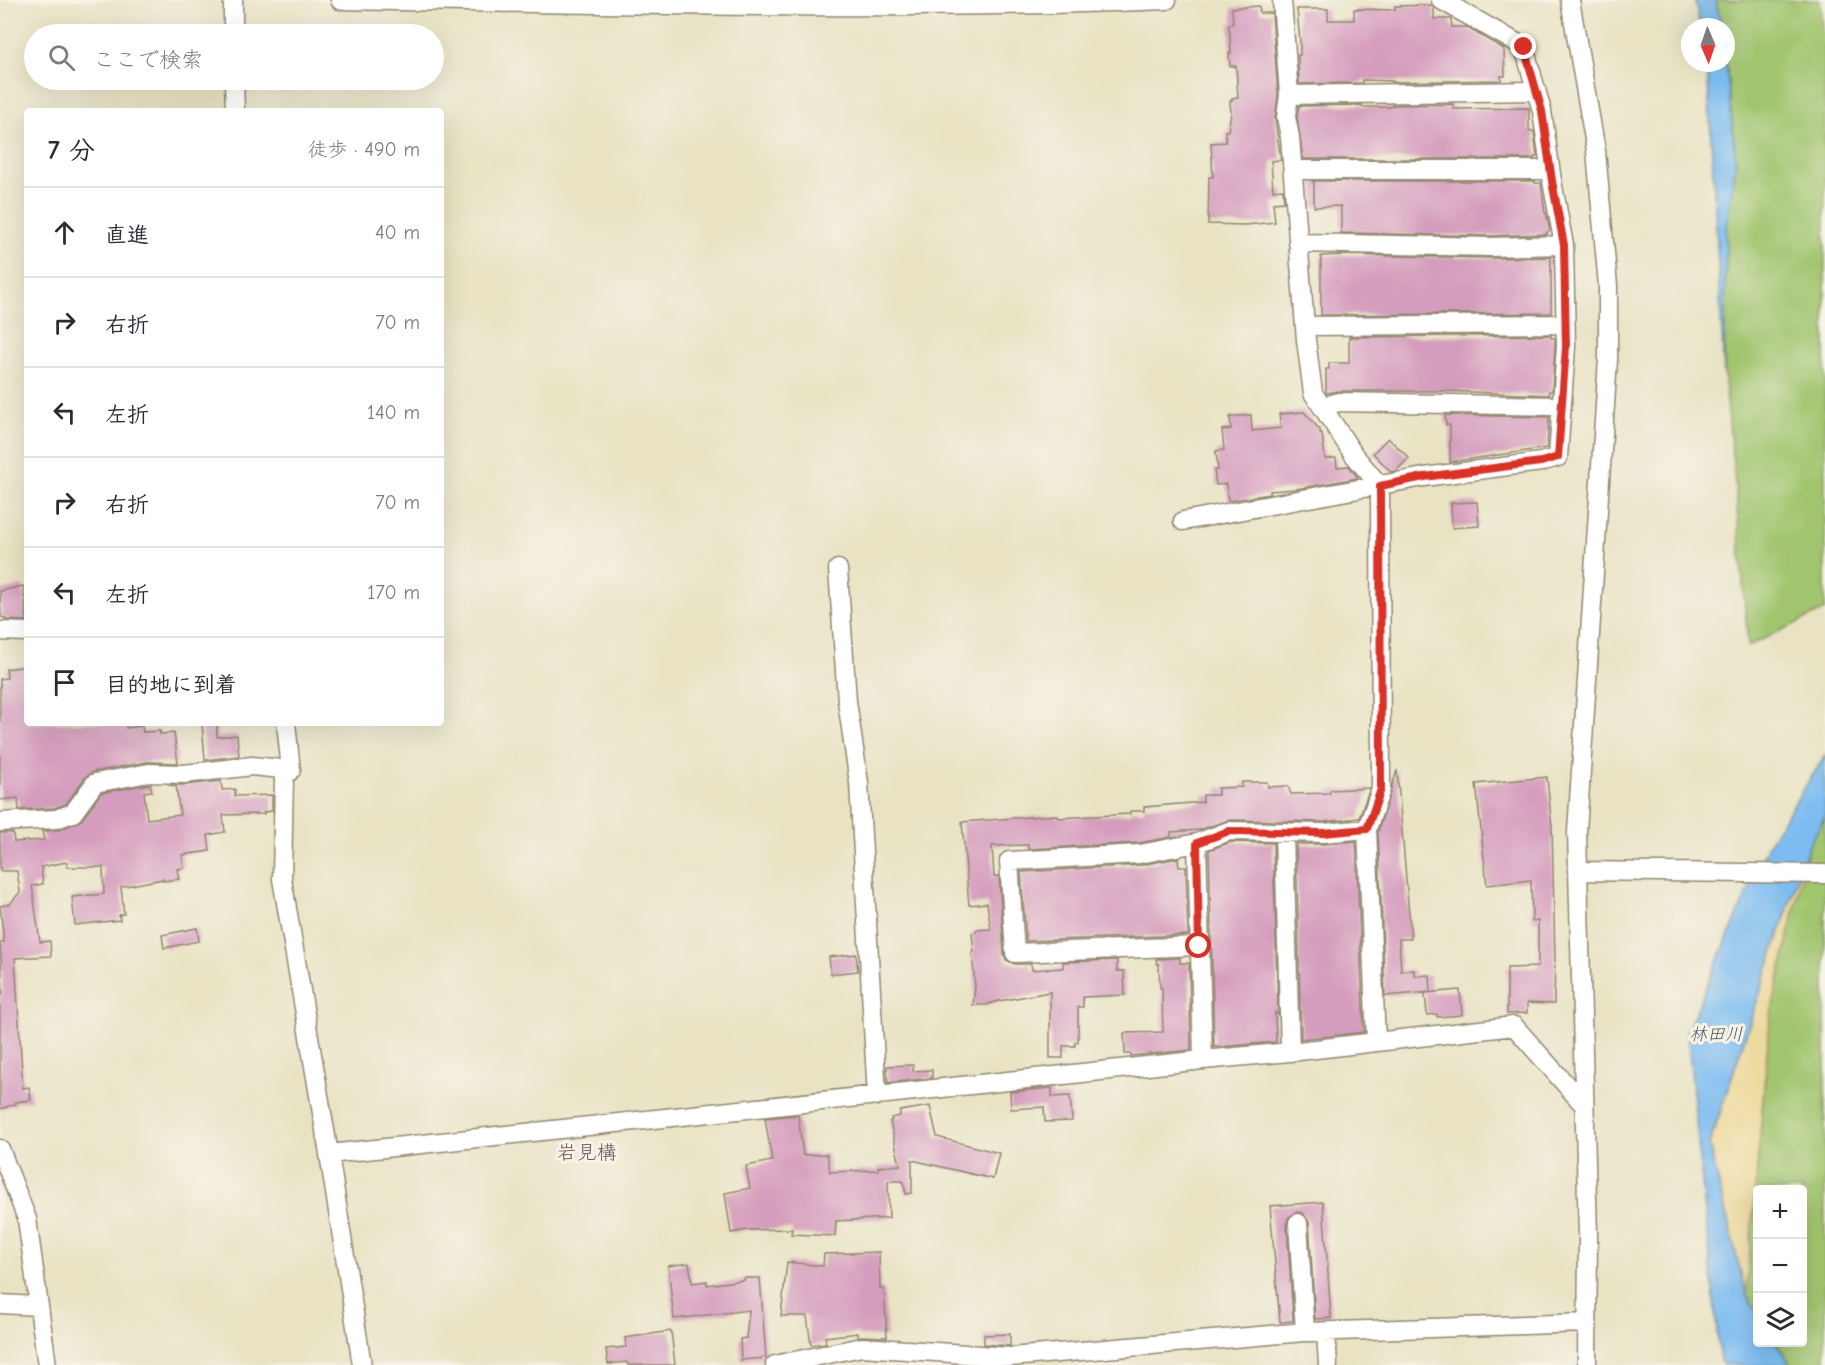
<!DOCTYPE html>
<html lang="ja">
<head>
<meta charset="utf-8">
<style>
	:root { --surface:#fff; --page:#f2f2f3; --text:#2b2b33; --muted:#7c7c81; --line:#e1e1e2 }
	body { margin:0; font-family:"Comic Neue","Klee One",sans-serif; background:var(--page); color:var(--text) }
	.controls { position:absolute; right:18px; bottom:18px; display:grid; overflow:hidden; border-radius:6px; box-shadow:0 6px 24px #0002 }
	.controls button { width:54px; height:54px; display:grid; place-items:center; padding:0; border:0; border-bottom:2px solid var(--line); background:var(--surface); color:var(--text); font:30px sans-serif }
	.compass { position:absolute; left:1681px; top:18px; width:54px; height:54px; border-radius:50%; background:var(--surface); box-shadow:0 6px 24px #0002; rotate:178deg }
	.stop { position:absolute; width:18px; height:18px; margin:-14px; border:4px solid #d93025; border-radius:50%; background:#fff }
	.stop.end { background:#d93025; border-color:#fff; box-shadow:0 2px 6px #0008 }
	.list { margin:0; padding:0; list-style:none }
	h2 { display:flex; justify-content:space-between; align-items:center; height:78px; margin:0; padding:0 24px; font-size:26px }
	h2 small { font-size:20px; font-weight:400; color:var(--muted) }
	.list li { display:grid; grid-template-columns:39px 1fr auto; gap:18px; align-items:center; box-sizing:border-box; height:90px; padding:0 24px; border-top:2px solid var(--line) }
	.list b { display:block; font-size:22px; white-space:nowrap }
	.list em { font-size:20px; font-style:normal; color:var(--muted) }
	.icon { flex:none; width:33px; height:33px; fill:none; stroke:currentColor; stroke-width:2; stroke-linecap:round; stroke-linejoin:round }
	.map { position:relative; flex:none; width:1825px; height:1365px; overflow:hidden }
	.search { position:absolute; background:var(--surface); box-shadow:0 6px 24px #0002; left:24px; top:24px; width:420px; height:66px; display:flex; align-items:center; gap:15px; box-sizing:border-box; padding:0 21px; border-radius:33px; color:var(--muted); font-size:22px }
	.panel { position:absolute; background:var(--surface); box-shadow:0 6px 24px #0002; left:24px; top:108px; width:420px; height:618px; border-radius:6px }
	.map>svg:first-child { display:block }
	.green { fill:#a1c56e; stroke:#6e7846; stroke-width:1.5 }
	.sand { fill:#eeda9e; stroke:#94825e; stroke-width:1.5 }
	.water { fill:#7bbcf0; stroke:#5b7387; stroke-width:1.5 }
	.building { fill:#d59dbd }
	.lines { fill:none; stroke-linecap:round; stroke-linejoin:round }
	.minor-casing { stroke:#928671; stroke-width:21 }
	.minor { stroke:#fff; stroke-width:18 }
	.route { stroke:#d93025; stroke-width:8 }
	.labels { text-anchor:middle; dominant-baseline:central; stroke-width:6; stroke-linejoin:round; paint-order:stroke }
	.water-label { font-size:18px; font-style:italic; fill:#4e565d; stroke:#f7f3e8 }
	.quarter-label { font-size:20px; fill:#715256; stroke:#f7f3e8 }
</style>
</head>
<body>
<div class="map">
<svg width="1825" height="1365" viewBox="0 0 1825 1365">
	<rect width="100%" height="100%" fill="#f7f3e8"/>
	<filter id="ink" filterUnits="userSpaceOnUse"><feTurbulence type="fractalNoise" baseFrequency=".0167" numOctaves="2"/><feDisplacementMap in="SourceGraphic" scale="12" xChannelSelector="R" yChannelSelector="G"/><feConvolveMatrix kernelMatrix="1 2 1 2 8 2 1 2 1" color-interpolation-filters="sRGB"/></filter>
	<filter id="wash" filterUnits="userSpaceOnUse"><feTurbulence type="fractalNoise" baseFrequency=".008" numOctaves="4" result="noise"/><feDisplacementMap in="SourceGraphic" scale="24" xChannelSelector="R" yChannelSelector="G"/><feGaussianBlur stdDeviation="1.35" result="paint"/><feColorMatrix in="noise" values="0 0 0 0 0 0 0 0 0 0 0 0 0 0 0 0 0 1.4 0 .05"/><feComposite in="paint" operator="in"/></filter>
	<g filter="url(#wash)">
		<rect width="100%" height="100%" fill="#e9e3c4"/>
		<path class="green" d="M1716,0H1820L1822,31L1825,34V610L1748,646L1736,493L1724,372L1726,229L1736,163L1726,63V27H1721Z
			M1825,817V1365H1791L1776,1343L1802,1342V1190H1758L1757,1312L1746,1294L1770,1018L1809,845Z"/>
		<path class="sand" d="M1809,845L1770,1018L1746,1294L1709,1145Z"/>
		<path class="water" d="M1695,0H1716L1721,27H1700Z
			M1707,63H1726L1736,163L1726,229L1724,372Z
			M1825,756V817L1809,845L1709,1145L1746,1294L1757,1312L1758,1342L1776,1343L1791,1365H1723L1720,1361L1687,1031L1770,841Z"/>
		<g id="blocks">
			<path class="building" d="M1431,5L1434,8V19H1451L1452,27H1466L1504,49L1505,76H1501V80L1392,82V81L1362,80V83L1299,84L1298,55H1300V42L1297,9H1328V20H1354V9L1395,10V6Z
				M1259,6L1260,13H1272L1278,95L1275,119L1281,160L1271,161L1273,190L1283,189L1284,202L1273,203L1275,222L1246,225L1208,224L1209,177H1213L1211,143L1226,142L1225,131H1228L1231,113L1230,101L1232,100V98H1238L1236,66H1230L1229,53H1231L1229,24H1233L1232,8Z
				M1453,104V109L1529,108V131H1534L1537,157H1534V159H1303L1297,117L1299,106L1362,105V107H1390L1393,105Z
				M1312,181H1535V183H1541L1545,213H1546L1550,231L1547,232V234L1491,236L1341,233V206L1314,207V183Z
				M1341,255L1491,258L1551,257V313L1321,315V256Z
				M1551,335V338H1555V347L1552,391H1549V395L1445,391H1338L1326,393V369H1329V363H1349V337Z
				M1304,412L1320,430V433H1322L1325,459L1336,458L1337,467L1349,466L1358,478L1296,489L1270,491V494L1228,501L1226,484L1216,485L1214,470H1218L1216,451L1224,450L1222,430L1231,429L1230,417L1251,415L1252,431L1281,428L1279,414Z
				M1445,415L1549,417L1547,448L1450,462V425H1446Z
				M1388,438L1409,458L1396,471L1391,472L1373,453Z
				M1477,502L1479,526L1452,528L1451,503Z
				M23,586L27,621L5,620V618L1,617L0,591Z
				M27,666V723H126V728L142,726L143,732L160,731V734L174,733L178,763L147,762L93,772L86,776L66,804L54,808L19,810L18,798L0,800V679L7,678L6,669Z
				M202,723H217V737L237,735L239,756L205,760Z
				M1397,770L1411,939H1399L1401,971L1414,970V976L1430,975L1431,992L1385,996L1378,831Z
				M1547,777L1552,828L1555,958L1554,1004L1527,1003V1013L1507,1014V968L1538,967V921H1532L1531,880L1487,885L1476,784Z
				M221,781L222,790L235,789V796L272,795V811L264,812V814L223,815L225,832L208,835L210,851L182,855L184,868L177,869L179,879L163,881V879L121,887L124,914L119,915L120,920L75,925L72,897L104,894L103,867H67V862L41,867L43,884L32,886L40,942L50,941L51,956L15,958L23,1088L29,1087L31,1100L15,1102L16,1104L0,1109V995H3L0,942H4L0,906L10,904L20,892L17,871H0V833H13L14,842L44,840L42,831L59,830L82,820L101,793L150,784L152,791L144,792L147,819L180,815L176,786L168,785H185Z
				M1242,782H1267L1268,787L1288,786L1291,794L1330,793V790L1370,788L1359,818L1323,822L1229,820L1199,830L1171,832V837L1139,843L1028,849V845L992,846L994,877L999,876L1004,954L1006,960L1015,964H1031L1032,970L1063,968V962L1117,960V971H1124L1125,995L1083,997V1007H1078V1042H1075V1046H1063V1058H1050V992L999,1001L986,1005H973L975,986L972,953L974,952L972,933L976,932V930L991,929L987,903L969,905L962,822L1057,815L1058,818L1130,814V811H1144V807L1203,802V795H1218V788L1242,787Z
				M1356,841L1364,1032L1301,1039L1296,844H1324Z
				M1231,842L1273,843L1278,1015L1275,1012L1276,1042L1219,1047H1214L1209,850Z
				M1178,858L1179,867H1186L1188,935L1026,941L1021,872L1141,865Z
				M197,928L199,941L164,948L162,935Z
				M856,954L858,971L831,974L829,957Z
				M1180,958V963H1189L1191,1050L1131,1056V1054H1125L1124,1033L1163,1032L1162,988H1160L1159,964H1157L1156,959Z
				M1460,990L1462,1015L1437,1017V1014L1427,1015L1425,993Z
				M913,1065V1071L932,1070V1078L888,1083L887,1066Z
				M1052,1088V1097L1070,1096L1072,1121L1045,1122L1044,1107L1011,1109L1010,1092Z
				M930,1106L937,1137L999,1153L993,1179L912,1160V1193L906,1194L903,1181H888L889,1218L836,1221L835,1236L791,1234L792,1229L747,1230L731,1233L725,1193L750,1188L746,1166L772,1161L765,1118L798,1115L803,1155L827,1154L830,1172L878,1170V1167L900,1165L890,1121L892,1120L891,1118L900,1116V1111Z
				M1323,1202L1331,1318L1315,1319L1309,1222L1303,1213L1297,1212L1288,1218L1287,1224L1293,1321L1280,1322L1270,1206Z
				M879,1252L880,1289H884L887,1337L858,1336V1333L825,1337L826,1343L811,1345L807,1316H781L787,1262L823,1266L824,1254Z
				M689,1263L692,1283L707,1281V1285L744,1280V1278H760L766,1358L741,1360L740,1339L746,1338L749,1310L674,1319L668,1266Z
				M671,1331L675,1365H628L627,1362L608,1364L606,1349L626,1347L625,1338Z
				M1010,1334V1346L984,1344V1335Z"/>
		</g>
	</g>
	<g filter="url(#ink)">
		<use href="#blocks" fill-opacity="0" stroke="#928671" stroke-width="1.5"/>
		<g class="lines">
			<defs>
				<path id="minor" d="M233,0V34
					M340,0C615,4 892,12 1167,0
					M1282,0L1289,95L1286,117L1290,137L1306,340L1313,393L1354,455L1380,486L1381,789L1367,829L1376,1041
					M1570,0L1596,151L1608,286V359L1577,832L1588,1235L1587,1365
					M234,80L235,111
					M1289,95L1536,91
					M1293,170H1550
					M1298,243L1491,247L1564,245
					M1305,326L1565,324
					M1323,407L1338,402L1561,406
					M1183,521L1424,477L1541,462L1558,457L1566,347L1564,245L1552,181L1542,111L1524,47L1441,0
					M838,569L847,701L859,783L877,1096
					M0,631L27,632
					M286,723L291,770L284,777L282,879L329,1154L362,1365
					M0,822L56,819L73,813L95,783L149,773L184,774L252,766L291,770
					M1284,832L1290,1052
					M1197,843L1203,1060
					M1577,871L1825,874
					M1199,946L1015,953L1009,861L1140,854L1197,843L1229,831L1323,833L1367,829
					M0,1149L27,1219L47,1365
					M329,1154L1203,1060L1290,1052L1514,1026L1583,1104
					M1298,1223L1305,1332
					M0,1304L38,1306
					M1326,1332L1328,1365
					M775,1365L862,1347L1010,1357L1305,1332L1587,1323"/>
			</defs>
			<use href="#minor" class="minor-casing"/>
			<use href="#minor" class="minor"/>
		</g>
	</g>
	<g class="lines" filter="url(#ink)">
		<path class="route" d="M1199,946L1197,843L1229,831L1323,833L1367,829L1381,789L1380,486L1424,477L1541,462L1558,457L1566,347L1564,245L1552,181L1542,111L1524,47"/>
	</g>
	<g class="labels">
		<g class="water-label">
			<text x="1716" y="1034">林田川</text>
		</g>
		<g class="quarter-label">
			<text x="587" y="1152">岩見構</text>
		</g>
	</g>
</svg>
<div class="controls">
<button>+</button>
<button>−</button>
<button><svg class="icon" aria-label="layers" viewBox="0 0 24 24"><path d="M12 4l9 5-9 5-9-5zM3 14l9 5 9-5"/></svg></button>
</div>
<svg class="compass" viewBox="-18 -18 36 36"><path d="M0-13l5 13h-10z" fill="#e53935"/><path d="M0 13l5-13h-10z" fill="#7c7c81"/></svg>
<div class="stop" style="left:1199px;top:946px"></div>
<div class="stop end" style="left:1524px;top:47px"></div>
<div class="search"><svg class="icon" aria-label="search" viewBox="0 0 24 24"><circle cx="10" cy="10" r="6"/><path d="M15 15l6 6"/></svg>ここで検索</div>
<section class="panel">
<h2>7 分<small>徒歩 · 490 m</small></h2>
<ul class="list">
<li><svg class="icon" aria-label="ahead" viewBox="0 0 24 24"><path d="M12 20V5M6 11l6-6 6 6"/></svg><div><b>直進</b></div><em>40 m</em></li>
<li><svg class="icon" aria-label="right" viewBox="0 0 24 24"><path d="M7 20v-9h11M14 6l5 5-5 5"/></svg><div><b>右折</b></div><em>70 m</em></li>
<li><svg class="icon" aria-label="left" viewBox="0 0 24 24"><path d="M17 20v-9H6M10 6l-5 5 5 5"/></svg><div><b>左折</b></div><em>140 m</em></li>
<li><svg class="icon" aria-label="right" viewBox="0 0 24 24"><path d="M7 20v-9h11M14 6l5 5-5 5"/></svg><div><b>右折</b></div><em>70 m</em></li>
<li><svg class="icon" aria-label="left" viewBox="0 0 24 24"><path d="M17 20v-9H6M10 6l-5 5 5 5"/></svg><div><b>左折</b></div><em>170 m</em></li>
<li><svg class="icon" aria-label="arrive" viewBox="0 0 24 24"><path d="M6 21V4h12l-3 4 3 4H6"/></svg><div><b>目的地に到着</b></div></li>
</ul>
</section>
</div>
</body>
</html>
